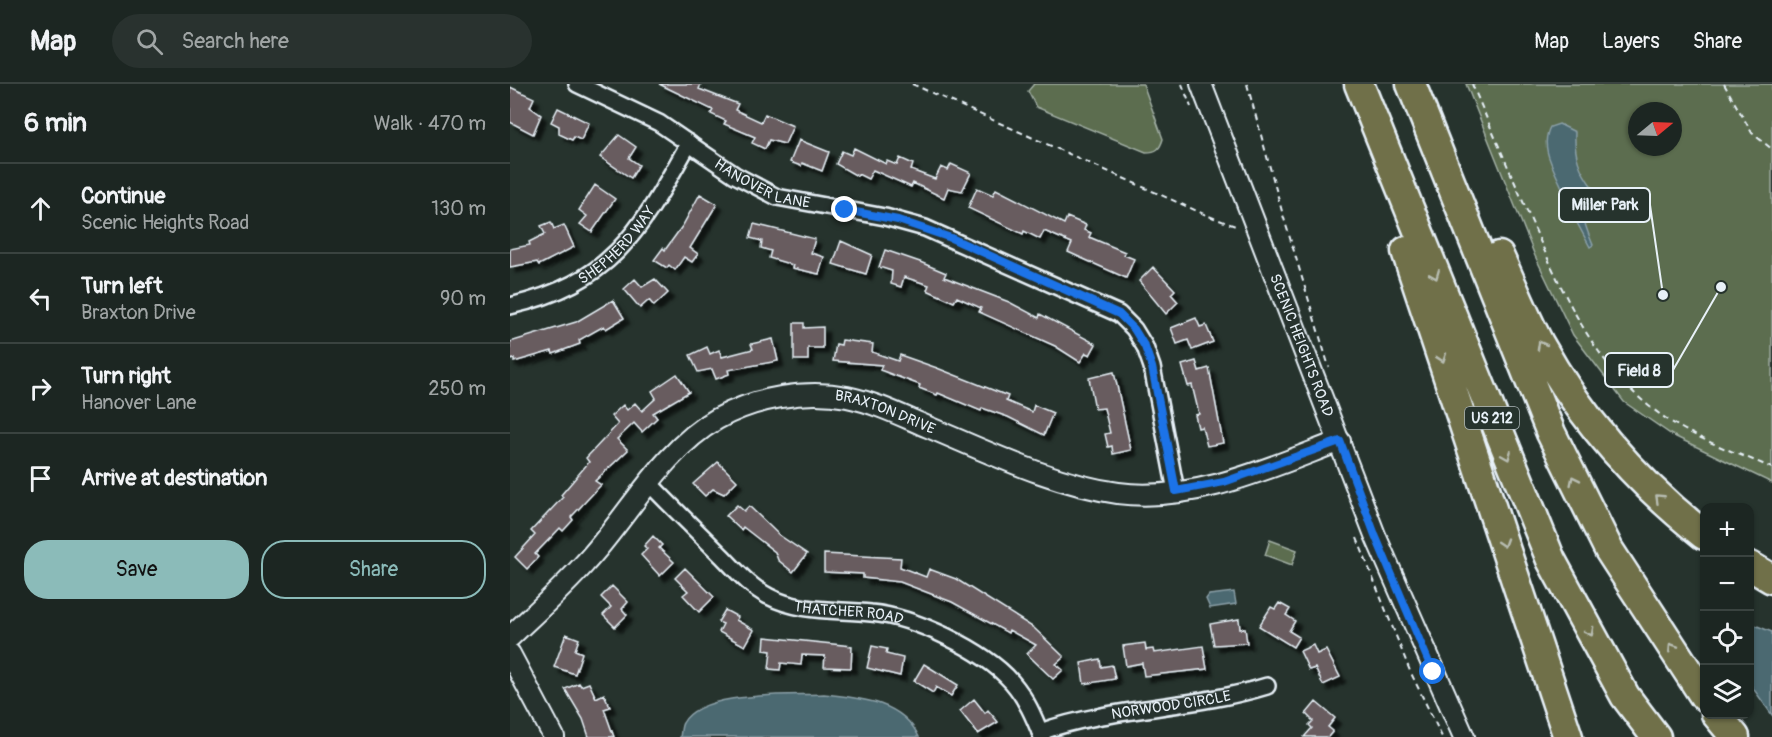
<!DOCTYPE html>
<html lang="en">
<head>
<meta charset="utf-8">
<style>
	:root { --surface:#1c2622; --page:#29322f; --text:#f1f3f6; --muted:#a0a5a5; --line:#3a4340; --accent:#8bbbb9 }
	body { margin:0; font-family:Pangolin,sans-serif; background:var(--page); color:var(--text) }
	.controls { position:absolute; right:18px; bottom:18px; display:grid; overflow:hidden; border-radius:12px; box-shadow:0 2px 4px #0004 }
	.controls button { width:54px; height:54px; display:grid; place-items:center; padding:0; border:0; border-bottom:2px solid var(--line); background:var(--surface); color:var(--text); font:30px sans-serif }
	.compass { position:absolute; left:1118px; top:18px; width:54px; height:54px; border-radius:50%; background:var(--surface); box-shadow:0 2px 4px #0004; rotate:71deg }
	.stop { position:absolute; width:18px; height:18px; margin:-14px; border:4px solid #1a73e8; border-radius:50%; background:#fff }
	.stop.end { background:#1a73e8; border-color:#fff; box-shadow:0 2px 6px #0008 }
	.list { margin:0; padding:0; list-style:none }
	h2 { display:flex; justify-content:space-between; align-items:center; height:78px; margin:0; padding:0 24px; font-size:26px }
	h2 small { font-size:20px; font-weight:400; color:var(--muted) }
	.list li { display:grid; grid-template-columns:39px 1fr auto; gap:18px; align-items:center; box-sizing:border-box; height:90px; padding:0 24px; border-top:2px solid var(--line) }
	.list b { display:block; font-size:22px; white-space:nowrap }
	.list p { margin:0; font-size:20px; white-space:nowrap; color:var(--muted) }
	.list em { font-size:20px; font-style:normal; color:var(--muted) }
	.actions { display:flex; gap:12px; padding:18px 24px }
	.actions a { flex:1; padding:14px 0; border:2px solid var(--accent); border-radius:24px; text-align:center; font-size:21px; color:var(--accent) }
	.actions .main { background:var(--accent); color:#111 }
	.icon { flex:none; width:33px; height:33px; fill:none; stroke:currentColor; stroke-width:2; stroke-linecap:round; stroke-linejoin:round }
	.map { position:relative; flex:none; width:1262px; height:653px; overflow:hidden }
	header { display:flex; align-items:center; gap:36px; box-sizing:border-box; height:84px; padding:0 30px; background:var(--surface); border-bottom:2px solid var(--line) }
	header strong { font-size:28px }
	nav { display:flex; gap:33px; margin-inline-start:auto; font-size:21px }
	.search { width:420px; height:54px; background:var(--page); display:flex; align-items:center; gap:15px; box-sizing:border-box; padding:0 21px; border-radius:33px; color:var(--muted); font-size:22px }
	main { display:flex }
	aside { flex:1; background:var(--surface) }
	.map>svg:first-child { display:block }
	.green { fill:#5b6d50; stroke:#a2afa4; stroke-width:1.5; fill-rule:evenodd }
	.water { fill:#4b6971; stroke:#8a9fa7; stroke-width:1.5 }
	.building { fill:#675c5f; stroke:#e8f1f8; stroke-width:1.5; filter:url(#shadow) }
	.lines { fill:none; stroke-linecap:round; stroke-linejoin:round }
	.minor-casing { stroke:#e8f1f8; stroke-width:20 }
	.tertiary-casing { stroke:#e8f1f8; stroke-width:24 }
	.motorway-casing { stroke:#e8f1f8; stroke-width:33 }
	.path { stroke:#e8f1f8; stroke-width:2; stroke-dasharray:6 4.5; stroke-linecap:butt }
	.minor { stroke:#26332d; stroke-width:15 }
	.tertiary { stroke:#26332d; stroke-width:20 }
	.motorway { stroke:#6f704a; stroke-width:28 }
	.oneway { stroke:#b8bdb2 }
	.route { stroke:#1a73e8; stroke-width:8 }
	.labels { text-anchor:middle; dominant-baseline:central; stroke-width:6; stroke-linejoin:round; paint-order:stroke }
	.shield { fill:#26332d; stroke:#aeb8bb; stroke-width:1.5 }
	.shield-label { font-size:14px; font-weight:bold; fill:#e8f1f8 }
	.street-label { font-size:15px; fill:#e8f1f8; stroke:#26332d }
	.leader { fill:none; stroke:#e8f1f8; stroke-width:2 }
	.callout-dot { fill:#e8f1f8; stroke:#26332d; stroke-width:2 }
	.callout { fill:#26332d; stroke:#e8f1f8; stroke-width:2 }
	.callout-label { font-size:16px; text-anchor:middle; font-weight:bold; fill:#e8f1f8 }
</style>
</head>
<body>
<header>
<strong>Map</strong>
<div class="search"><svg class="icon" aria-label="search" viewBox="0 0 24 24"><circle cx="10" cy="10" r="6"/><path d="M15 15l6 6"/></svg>Search here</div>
<nav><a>Map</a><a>Layers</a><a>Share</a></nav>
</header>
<main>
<aside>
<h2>6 min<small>Walk · 470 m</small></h2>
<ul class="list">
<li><svg class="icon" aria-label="ahead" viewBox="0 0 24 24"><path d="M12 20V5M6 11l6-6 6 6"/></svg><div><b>Continue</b><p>Scenic Heights Road</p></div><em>130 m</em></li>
<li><svg class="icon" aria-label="left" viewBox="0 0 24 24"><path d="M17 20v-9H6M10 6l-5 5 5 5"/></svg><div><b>Turn left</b><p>Braxton Drive</p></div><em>90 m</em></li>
<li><svg class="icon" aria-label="right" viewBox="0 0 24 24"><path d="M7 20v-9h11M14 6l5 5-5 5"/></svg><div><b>Turn right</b><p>Hanover Lane</p></div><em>250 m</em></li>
<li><svg class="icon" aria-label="arrive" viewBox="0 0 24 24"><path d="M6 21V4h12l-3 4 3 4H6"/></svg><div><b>Arrive at destination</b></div></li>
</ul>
<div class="actions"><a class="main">Save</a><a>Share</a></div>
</aside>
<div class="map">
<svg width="1262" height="653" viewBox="0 0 1262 653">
	<defs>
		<filter id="shadow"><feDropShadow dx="5.5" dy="5.5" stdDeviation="1.5" flood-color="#0009"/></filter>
	</defs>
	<rect width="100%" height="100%" fill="#26332d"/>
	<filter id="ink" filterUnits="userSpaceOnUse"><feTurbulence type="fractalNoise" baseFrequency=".0167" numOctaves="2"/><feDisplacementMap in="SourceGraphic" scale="12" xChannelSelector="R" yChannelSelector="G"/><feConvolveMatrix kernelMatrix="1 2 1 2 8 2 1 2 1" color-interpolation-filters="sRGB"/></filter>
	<g filter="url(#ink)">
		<path class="green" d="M524,0H633L653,55C650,65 647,68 636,68L526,23L518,7Z
			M956,0H1262V399L1162,351L1114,318L1063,251L1025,172ZM1127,27H1163V63H1127Z
			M760,456L787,466L782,481L755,471Z"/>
		<path class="water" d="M1049,40L1065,48C1064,71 1069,86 1083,104C1066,124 1074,139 1083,161L1080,163L1066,137L1061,135C1058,127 1058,119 1055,111C1048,90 1028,66 1040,43Z
			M724,508L726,520L700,524L696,515L699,511Z
			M1240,539L1262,548V631L1240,600Z
			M314,610C350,614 392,617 409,653H170C171,649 171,642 173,639C191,606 281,612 314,610Z"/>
		<path class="building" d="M149,0H191L189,5L228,20L225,26L251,38L255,30L283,42L275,60L259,56L255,65L242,59L245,53L214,40L216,37L201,30L203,26Z
			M0,3L24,14L20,23L31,31L23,50L0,38Z
			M48,24L79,39L71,56L64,53L62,56L49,50V42L41,38Z
			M109,51L126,63L119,74L129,81L121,94L90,73Z
			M289,56L319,68L312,87L292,79L291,82L280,78Z
			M344,64L376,80L377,77L387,81L390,74L403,80L401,86L425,95L431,83L438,86L441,80L461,89L452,107L438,104L434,114L403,99L401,103L363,86L358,95L348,90L347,92L326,80L332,67L341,71Z
			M85,101L105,115L82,148L70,140L77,132L69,126Z
			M467,104L483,111L486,105L554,140L557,133L576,141L574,146L581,149L579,153L615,168L614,171L624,175L616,194L558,168L562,159L534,147L530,155L514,147L513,150L458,124Z
			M190,110L207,120L180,164L188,170L182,178L174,173L165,186L159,181L157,184L144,176L153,164L155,166L173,141Z
			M41,138L44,145L54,141L64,163L29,181L27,178L0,183V165L20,161L19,158L35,150L31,142Z
			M244,140L305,155L301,169L314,173L309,190L282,184L283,181L259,174L261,167L251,164L252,157L240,154Z
			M331,157L362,171L356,190L323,180Z
			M375,166L410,178L436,189L434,193L499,218L529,234L530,230L586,260L580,271L576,269L570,278L545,262L469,228L471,224L447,213L444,218L417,206L419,201L394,193L391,203L381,200L382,187L369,183Z
			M643,183L665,206L661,210L668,218L656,230L629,197Z
			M125,195L132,203L145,195L158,209L144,222L139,216L130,224L114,205Z
			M103,216L114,234L96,245L94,242L69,256L70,260L43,270L42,267L4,278V275L0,276V258L66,238Z
			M686,234L690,243L696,241L703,258L682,266L678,256L667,260L661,244Z
			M284,239H294V244L313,243V264H298V276H284Z
			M263,255L268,277L218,286L219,290L206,295L202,285L188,288L180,271L197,263L200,270L209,266L212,273L243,265L241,260Z
			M332,256L363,260L362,268L388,277L390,271L427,284L498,312L496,317L522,328L524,321L543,329L534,351L498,333L472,324L471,327L428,309L427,311L409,304L410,301L370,286L372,281L323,277L326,260L331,261Z
			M686,277L689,287L699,284L713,359L697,362L692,343L688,344L685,331L689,330L682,301L678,302L672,281Z
			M604,288L621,366L603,370L602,362L598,363L595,350L600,349L594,324L585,325L579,294Z
			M167,290L179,308L143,329L147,334L132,348L124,339L107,355L118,366L85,397L91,401L61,433L63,436L53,447L50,444L25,470L28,473L17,485L5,473L25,451L21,447L53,413L51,411L79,378L76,374L108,340L101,332L113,321L117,326L125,319L132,327L146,314L142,307Z
			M208,378L227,397L214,410L203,405L195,412L183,400Z
			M227,421L234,427L239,422L269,451L297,470L283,488L268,476L265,468L233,443L231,446L216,432Z
			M143,452L152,461L149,464L164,478L150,492L131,471L137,465L134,462Z
			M314,470L391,474L390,483L416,493L419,485L446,495L524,544L554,573L546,580L553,586L543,595L517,570L526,561L499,546L498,549L442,518L390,498L353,494V490L314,488Z
			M175,484L204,513L189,528L173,511L178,507L165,494Z
			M102,502L118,518L112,525L117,531L105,543L93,531L101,523L91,513Z
			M769,519L780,525L776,531L785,537L779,547L789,553L783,563L749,542L761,523L765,525Z
			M215,526L228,533L226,536L244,546L235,562L209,548L213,540L208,538Z
			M729,535L730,545L735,544L737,559L704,561L700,540Z
			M56,550L69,555L65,566L72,569L65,590L44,583Z
			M255,553L342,562L341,584L314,583L315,572L292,571L291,581L271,579L270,586L259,585L261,567L254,566Z
			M635,559L636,566L643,565L644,569L693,562L697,585L634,592L632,579L616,582L613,562Z
			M803,561L807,570L816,566L830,593L813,601L805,584L799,586L790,567Z
			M362,562L377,565L376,570L393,574L390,592L357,584Z
			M590,575L591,583L602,581L605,595L574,600L571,579Z
			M414,580L448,601L441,612L426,603L423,609L404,597Z
			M69,599L71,602L79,599L86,614L94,610L100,623L94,625L104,653H79L73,635L55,605Z
			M464,615L475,629L478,626L488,638L468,650L450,627Z
			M806,618L825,634L818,643L823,647L818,653H794L802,644L799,641L803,637L796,630Z"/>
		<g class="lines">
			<defs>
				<g id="minor">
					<path id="s1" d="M67,0L149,39L225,91L267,113L375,133L415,144L609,230L624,245L635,263L642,283L666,407"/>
					<path id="s2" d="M0,222C104,198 130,146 179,59"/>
					<path id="s3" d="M140,400C163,424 187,447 211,471C225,485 240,503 258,512C290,529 327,525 361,529C404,533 473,565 502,598C516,614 524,633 532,653"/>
					<path id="s4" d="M530,648C604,622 682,625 757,602"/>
				</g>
				<g id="tertiary">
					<path id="s5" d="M691,0L865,451L954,653"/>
					<path id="s6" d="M0,553C25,529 52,505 75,479C118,433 152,366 207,335C245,314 295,305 337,313C366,319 392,332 418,343C478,368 543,400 608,409C684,419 761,383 830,357"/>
					<path d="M0,570L44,653"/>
				</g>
				<path id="motorway" d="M849,0L1041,476L1115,612L1146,653
					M901,0L1041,349L1099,466L1194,612
					M896,167L1058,653
					M989,172C1002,200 1014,231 1029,259C1071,335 1127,398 1194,451
					M1240,482L1262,495
					M1206,630L1225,653"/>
			</defs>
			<use href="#minor" class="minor-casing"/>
			<use href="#tertiary" class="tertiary-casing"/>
			<use href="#motorway" class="motorway-casing"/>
			<path class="path" d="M402,0L696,131L728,143
				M672,0L681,23
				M737,0L773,131L819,283
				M962,0C981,45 1001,89 1020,134C1052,207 1084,284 1151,331C1184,355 1226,368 1262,384
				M1214,0L1242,49L1262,65
				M847,454L900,587L932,653"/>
			<use href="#minor" class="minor"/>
			<use href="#tertiary" class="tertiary"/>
			<use href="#motorway" class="motorway"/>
		</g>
		<defs><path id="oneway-chevron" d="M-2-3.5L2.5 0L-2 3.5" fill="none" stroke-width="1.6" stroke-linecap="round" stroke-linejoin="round" transform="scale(1.5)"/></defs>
		<g class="oneway">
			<use href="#oneway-chevron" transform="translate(925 191) rotate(68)"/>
			<use href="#oneway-chevron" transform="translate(1031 261) rotate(-119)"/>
			<use href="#oneway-chevron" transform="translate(932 274) rotate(71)"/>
			<use href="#oneway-chevron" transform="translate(997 372) rotate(67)"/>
			<use href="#oneway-chevron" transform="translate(1064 396) rotate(-116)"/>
			<use href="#oneway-chevron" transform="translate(1149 414) rotate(-136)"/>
			<use href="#oneway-chevron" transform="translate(993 459) rotate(72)"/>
			<use href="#oneway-chevron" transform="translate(1080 548) rotate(62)"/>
			<use href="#oneway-chevron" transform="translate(1162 563) rotate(-123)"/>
		</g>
	</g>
	<g class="lines" filter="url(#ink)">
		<path class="route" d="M335,126L388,136L441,154L609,230L624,245L635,263L642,283L666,407L714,398L830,357L865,451L923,588"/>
	</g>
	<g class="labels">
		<rect class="shield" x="955" y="323" width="54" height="22" rx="4.5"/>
		<g class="shield-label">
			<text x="982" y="334">US 212</text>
		</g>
		<g class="street-label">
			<text stroke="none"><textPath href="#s1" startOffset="212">HANOVER LANE</textPath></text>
			<text stroke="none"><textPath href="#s2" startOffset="126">SHEPHERD WAY</textPath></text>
			<text stroke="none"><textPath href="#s5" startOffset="280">SCENIC HEIGHTS ROAD</textPath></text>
			<text stroke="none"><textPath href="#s6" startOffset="477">BRAXTON DRIVE</textPath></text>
			<text stroke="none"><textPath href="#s3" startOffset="246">THATCHER ROAD</textPath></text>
			<text stroke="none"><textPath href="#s4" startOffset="134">NORWOOD CIRCLE</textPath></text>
		</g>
	</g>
	<path class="leader" d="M1153 211L1140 121M1211 203L1163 286"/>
	<g class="callout-dot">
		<circle cx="1153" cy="211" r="6"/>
		<circle cx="1211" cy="203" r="6"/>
	</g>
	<g class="callout">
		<rect x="1049" y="104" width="91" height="34" rx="6"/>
		<rect x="1095" y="269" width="68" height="34" rx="6"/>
	</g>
	<g class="callout-label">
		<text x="1095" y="126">Miller Park</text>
		<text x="1129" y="292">Field 8</text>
	</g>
</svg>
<div class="controls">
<button>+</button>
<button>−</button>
<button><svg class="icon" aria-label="locate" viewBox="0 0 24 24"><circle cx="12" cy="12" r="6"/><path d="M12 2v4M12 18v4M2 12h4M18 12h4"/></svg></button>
<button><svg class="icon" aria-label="layers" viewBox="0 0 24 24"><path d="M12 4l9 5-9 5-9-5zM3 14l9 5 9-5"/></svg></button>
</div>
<svg class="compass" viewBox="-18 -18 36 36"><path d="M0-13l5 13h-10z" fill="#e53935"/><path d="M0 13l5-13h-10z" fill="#a0a5a5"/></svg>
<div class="stop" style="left:923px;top:588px"></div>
<div class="stop end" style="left:335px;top:126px"></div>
</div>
</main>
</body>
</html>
